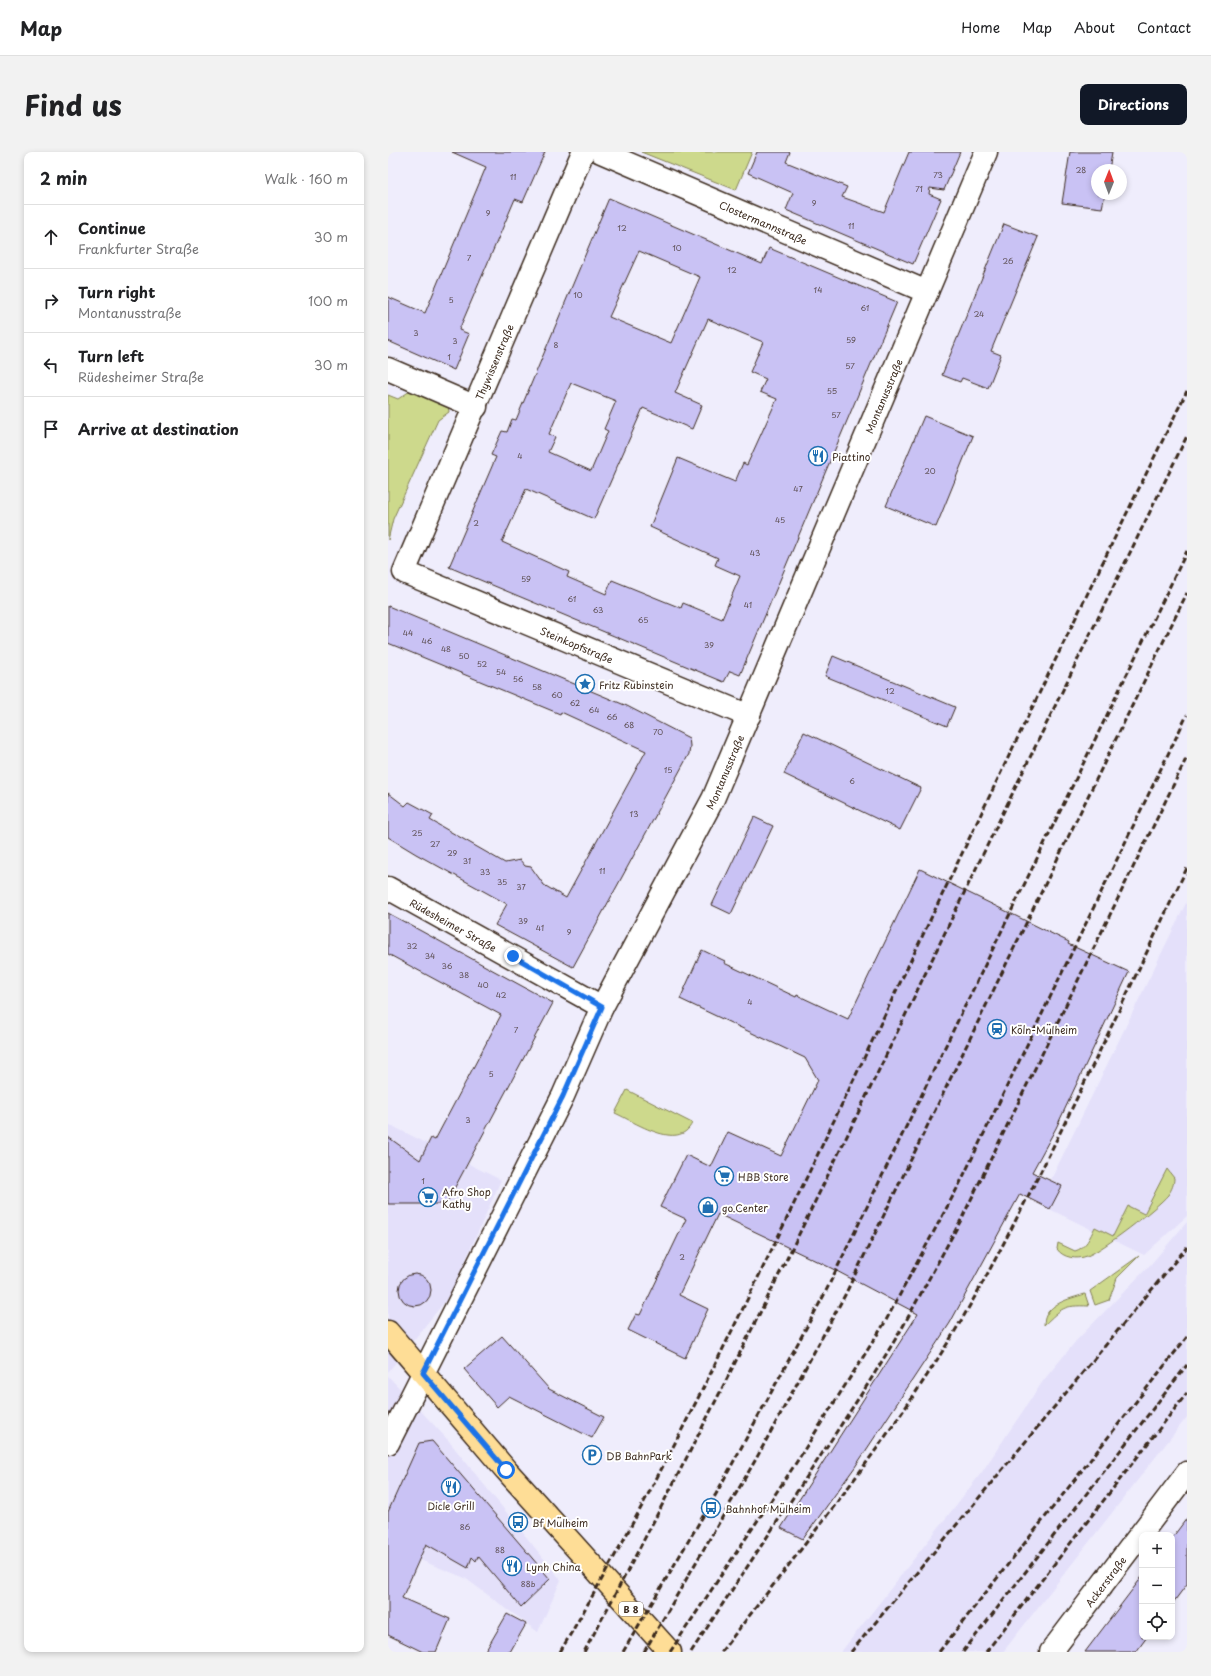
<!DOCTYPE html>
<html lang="en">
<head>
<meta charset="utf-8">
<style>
	:root { --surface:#fff; --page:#f2f2f2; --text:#202124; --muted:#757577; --line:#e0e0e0; --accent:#111827 }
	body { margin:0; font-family:"Playpen Sans",sans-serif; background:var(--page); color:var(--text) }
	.controls { position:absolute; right:12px; bottom:12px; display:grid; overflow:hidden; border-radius:8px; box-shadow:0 2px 6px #0003 }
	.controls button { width:36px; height:36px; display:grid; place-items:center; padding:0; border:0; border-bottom:1px solid var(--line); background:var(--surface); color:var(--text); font:20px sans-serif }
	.compass { position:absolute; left:703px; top:12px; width:36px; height:36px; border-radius:50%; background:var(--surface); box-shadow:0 2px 6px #0003; rotate:1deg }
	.stop { position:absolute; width:12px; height:12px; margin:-9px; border:3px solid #1a73e8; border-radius:50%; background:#fff }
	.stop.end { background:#1a73e8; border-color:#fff; box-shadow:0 1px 4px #0008 }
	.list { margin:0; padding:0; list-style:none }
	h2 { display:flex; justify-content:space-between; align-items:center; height:52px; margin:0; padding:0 16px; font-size:17px }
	h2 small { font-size:13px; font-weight:400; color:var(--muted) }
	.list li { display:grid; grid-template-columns:26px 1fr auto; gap:12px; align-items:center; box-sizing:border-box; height:64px; padding:0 16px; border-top:1px solid var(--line) }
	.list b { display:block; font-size:15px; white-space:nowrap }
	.list p { margin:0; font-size:13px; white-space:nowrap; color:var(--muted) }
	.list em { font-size:13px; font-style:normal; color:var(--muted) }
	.icon { flex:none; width:22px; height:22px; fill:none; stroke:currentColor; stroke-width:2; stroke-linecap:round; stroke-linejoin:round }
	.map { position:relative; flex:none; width:799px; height:1500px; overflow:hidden; border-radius:8px }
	header { display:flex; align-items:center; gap:24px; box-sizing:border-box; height:56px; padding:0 20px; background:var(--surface); border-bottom:1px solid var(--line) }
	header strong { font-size:19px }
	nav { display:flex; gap:22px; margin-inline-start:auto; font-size:14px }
	.intro { display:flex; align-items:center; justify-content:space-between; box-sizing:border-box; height:96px; padding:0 24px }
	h1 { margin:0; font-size:28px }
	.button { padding:10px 18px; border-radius:8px; background:var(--accent); color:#fff; font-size:14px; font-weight:700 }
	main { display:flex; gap:24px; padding:0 24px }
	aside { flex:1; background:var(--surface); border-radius:8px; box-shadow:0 2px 6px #0003 }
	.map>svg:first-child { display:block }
	.built { fill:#e4e0fa }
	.green { fill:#cdd98c; stroke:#848255 }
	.building { fill:#c9c2f4; stroke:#3b2a1e; fill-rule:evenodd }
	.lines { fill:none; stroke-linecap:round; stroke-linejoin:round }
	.minor-casing { stroke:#3b2a1e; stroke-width:25 }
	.major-casing { stroke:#3b2a1e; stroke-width:25 }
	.minor { stroke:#fff; stroke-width:22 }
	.major { stroke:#fedd96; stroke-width:22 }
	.rail { stroke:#3b2a1e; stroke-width:3; stroke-dasharray:6 3; stroke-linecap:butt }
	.route { stroke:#1a73e8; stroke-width:5 }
	.labels { text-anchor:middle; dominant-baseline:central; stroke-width:4; stroke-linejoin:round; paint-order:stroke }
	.number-label { font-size:8px; fill:#5e5054 }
	.shield { fill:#fff; stroke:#766a62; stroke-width:1 }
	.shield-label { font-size:9px; font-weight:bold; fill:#3b2a1e }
	.street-label { font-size:10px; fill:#3b2a1e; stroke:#fff }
	.poi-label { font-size:10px; fill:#3b2a1e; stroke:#fff; text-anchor:start }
</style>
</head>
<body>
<header>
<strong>Map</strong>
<nav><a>Home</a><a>Map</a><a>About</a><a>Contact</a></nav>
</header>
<div class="intro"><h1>Find us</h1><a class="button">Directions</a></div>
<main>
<aside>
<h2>2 min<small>Walk · 160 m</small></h2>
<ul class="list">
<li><svg class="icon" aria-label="ahead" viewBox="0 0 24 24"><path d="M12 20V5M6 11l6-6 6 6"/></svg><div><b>Continue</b><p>Frankfurter Straße</p></div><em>30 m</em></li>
<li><svg class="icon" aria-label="right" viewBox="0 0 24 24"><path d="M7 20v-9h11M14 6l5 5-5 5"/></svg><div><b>Turn right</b><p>Montanusstraße</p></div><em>100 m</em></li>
<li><svg class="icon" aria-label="left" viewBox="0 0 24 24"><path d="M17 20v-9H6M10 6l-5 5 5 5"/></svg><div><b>Turn left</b><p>Rüdesheimer Straße</p></div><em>30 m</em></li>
<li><svg class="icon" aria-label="arrive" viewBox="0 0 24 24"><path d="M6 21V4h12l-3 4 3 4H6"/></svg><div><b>Arrive at destination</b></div></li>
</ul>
</aside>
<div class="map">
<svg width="799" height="1500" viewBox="0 0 799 1500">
	<rect width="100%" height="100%" fill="#efedfc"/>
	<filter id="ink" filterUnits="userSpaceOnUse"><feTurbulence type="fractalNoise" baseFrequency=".025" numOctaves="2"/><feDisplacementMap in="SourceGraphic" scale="8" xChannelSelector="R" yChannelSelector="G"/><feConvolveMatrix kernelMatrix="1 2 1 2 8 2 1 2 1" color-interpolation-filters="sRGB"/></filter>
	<g filter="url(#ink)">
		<path class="built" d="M799,749V1064L756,1103L651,1052Z
			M0,972L113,1028L62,1143L0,1220Z
			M799,1070V1265L615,1500H453L594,1320L655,1229L688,1189L763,1112Z
			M0,1224L60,1288L173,1428L150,1480L77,1426L0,1395Z"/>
		<path class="green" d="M253,0H364L348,38Z
			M25,237L60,253L61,260L50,268L5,367L0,388V243L10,247Z
			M239,938L304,971C291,1000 247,970 227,961Z
			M779,1017L786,1026C786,1032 784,1037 780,1043C769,1056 715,1098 699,1104C689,1108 675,1106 669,1097L670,1091L687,1099C698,1096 702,1085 707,1075L725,1084L740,1054L756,1062Z
			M751,1104L729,1126L721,1148L707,1153L702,1139Z
			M697,1142L701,1154C675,1153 674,1156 656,1173C656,1152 681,1147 697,1142Z"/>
		<path class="building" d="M64,0H157L135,50L127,47L71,178L81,182L66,218L0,189V145L37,161L98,15Z
			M369,0H402L398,10L459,35L454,45L496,60L521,0H572L556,38L542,36L541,42L553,47L525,112L398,58L405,41L360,21Z
			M682,0H724L721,18H709V42H717L714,56L674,51Z
			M221,46L374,112L381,96L509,150L352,523L342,519L336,530L61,415L108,305L103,303L114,279L119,280L124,267L128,268ZM251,99L312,125L283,191L221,165ZM320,167L375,190L362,220L378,227L372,240L389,247L359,313L355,311L347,330L290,306L262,375L330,406L327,413L352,424L334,467L295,451L293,456L224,428L218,442L179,425L181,420L114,390L138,337L206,367L255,256L304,277L314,253L287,241ZM183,231L228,249L216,277L220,279L203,319L160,300L167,285L161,282Z
			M616,72L650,85L603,199L613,203L600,236L574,226L572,230L554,223Z
			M536,264L585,284L548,375L498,354Z
			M0,454L239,554L301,586L302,594L301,602L185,815L107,773L119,752L28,702L0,685V641L17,654L21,650L45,663L42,668L117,711L132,708L137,714L143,715L156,733L178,746L258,599L173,560L172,562L0,491Z
			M445,504L567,555L559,574L437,524Z
			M416,580L533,636L512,678L396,622Z
			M366,665L385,674L343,762L324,753Z
			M532,717L681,790L680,792L741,820L668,976L644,1020L674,1034L662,1057L632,1042L562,1171L467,1315L415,1387L393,1376L530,1162L443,1116L330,1062L291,1143L320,1157L297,1206L240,1178L248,1162L252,1163L298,1067L272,1055L298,1003L323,1015L340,980L393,1004L430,928L417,906L292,847L314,798L337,809L336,811L408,845L409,843L460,867Z
			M0,761L165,851L58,1052H0V985L32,1008L43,986L47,988L113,863L0,802Z
			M11 1138a16 16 0 1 1 32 0a16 16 0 1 1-32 0Z
			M114,1184L161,1237L216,1265L204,1286L121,1244L109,1255L76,1217Z
			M44,1289L162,1427L133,1455L90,1404L88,1409L84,1405L80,1416L38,1392L14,1446L62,1467L48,1500H35L0,1483V1360L31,1291Z
			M799,1366V1432L784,1452V1386Z
			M754,1425V1485H759L748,1500H697Z
			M119,1462L138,1472L122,1500H97Z"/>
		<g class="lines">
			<defs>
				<g id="minor">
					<path id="s1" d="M195,0L16,420L361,564"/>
					<path id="s2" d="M213,0L539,140"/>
					<path d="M0,217L88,255"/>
					<path id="s3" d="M0,736L214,855"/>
					<path id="s4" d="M0,1291L175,944L214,855L325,647L598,0"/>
					<path id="s5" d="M663,1500L799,1321"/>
				</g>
				<path id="major" d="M0,1180L118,1318L282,1500"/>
			</defs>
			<use href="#minor" class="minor-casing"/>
			<use href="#major" class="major-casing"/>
			<use href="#minor" class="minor"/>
			<use href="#major" class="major"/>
			<path class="rail" d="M172,1500C281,1315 373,1120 466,927C576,697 686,467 799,239
				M196,1500C322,1268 437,1031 551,793C633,623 716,454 799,284
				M235,1500L328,1342L436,1143L799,399
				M256,1500L368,1307L457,1143L799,441
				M282,1500L406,1314L496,1172L572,1031L799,563
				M303,1500L480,1232L513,1178L573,1068L799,605
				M333,1500C409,1402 488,1305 554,1200C590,1143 620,1083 651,1023C702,921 750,818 799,716
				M463,1500L799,1095
				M551,1500L799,1185
				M575,1500L799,1213
				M598,1500L799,1241"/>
		</g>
	</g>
	<g class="lines" filter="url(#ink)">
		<path class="route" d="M118,1318L35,1221L175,944L214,855L125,804"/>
	</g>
	<defs>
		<symbol id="restaurant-ring" viewBox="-11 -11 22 22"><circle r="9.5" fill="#fff" stroke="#1f6fb2" stroke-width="1.5"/><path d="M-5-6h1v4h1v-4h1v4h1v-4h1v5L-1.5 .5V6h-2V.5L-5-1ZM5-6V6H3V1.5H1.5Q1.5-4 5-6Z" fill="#1f6fb2"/></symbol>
		<symbol id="sight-ring" viewBox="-11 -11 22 22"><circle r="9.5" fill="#fff" stroke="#1f6fb2" stroke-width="1.5"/><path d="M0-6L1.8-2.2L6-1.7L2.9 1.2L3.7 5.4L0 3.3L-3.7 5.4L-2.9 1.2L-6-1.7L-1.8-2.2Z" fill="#1f6fb2"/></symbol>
		<symbol id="station-ring" viewBox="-11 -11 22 22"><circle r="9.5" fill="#fff" stroke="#1f6fb2" stroke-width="1.5"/><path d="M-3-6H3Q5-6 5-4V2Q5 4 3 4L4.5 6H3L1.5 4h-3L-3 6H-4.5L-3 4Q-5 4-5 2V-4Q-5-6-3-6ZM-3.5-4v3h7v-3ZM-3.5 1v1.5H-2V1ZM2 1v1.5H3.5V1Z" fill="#1f6fb2"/></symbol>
		<symbol id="supermarket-ring" viewBox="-11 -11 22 22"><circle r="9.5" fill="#fff" stroke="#1f6fb2" stroke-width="1.5"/><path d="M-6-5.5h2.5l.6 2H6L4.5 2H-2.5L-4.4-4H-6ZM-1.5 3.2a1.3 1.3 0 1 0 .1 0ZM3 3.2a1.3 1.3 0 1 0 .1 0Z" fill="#1f6fb2"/></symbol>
		<symbol id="shop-ring" viewBox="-11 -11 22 22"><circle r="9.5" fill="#fff" stroke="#1f6fb2" stroke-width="1.5"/><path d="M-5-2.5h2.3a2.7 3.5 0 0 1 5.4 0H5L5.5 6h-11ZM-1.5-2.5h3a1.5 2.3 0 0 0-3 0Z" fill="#1f6fb2"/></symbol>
		<symbol id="parking-ring" viewBox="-11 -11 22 22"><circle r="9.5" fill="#fff" stroke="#1f6fb2" stroke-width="1.5"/><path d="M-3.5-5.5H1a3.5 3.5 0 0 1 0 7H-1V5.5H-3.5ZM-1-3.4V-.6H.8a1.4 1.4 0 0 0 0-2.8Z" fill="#1f6fb2"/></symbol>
		<symbol id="bus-ring" viewBox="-11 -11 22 22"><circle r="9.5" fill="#fff" stroke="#1f6fb2" stroke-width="1.5"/><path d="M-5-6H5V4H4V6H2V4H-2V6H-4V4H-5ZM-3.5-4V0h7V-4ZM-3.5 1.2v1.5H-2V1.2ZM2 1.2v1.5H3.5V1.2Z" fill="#1f6fb2"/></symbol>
	</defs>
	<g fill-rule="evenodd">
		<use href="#restaurant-ring" x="419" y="293" width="22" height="22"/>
		<use href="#sight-ring" x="186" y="521" width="22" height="22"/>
		<use href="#station-ring" x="598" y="866" width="22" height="22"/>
		<use href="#supermarket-ring" x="325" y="1013" width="22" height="22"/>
		<use href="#supermarket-ring" x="29" y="1034" width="22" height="22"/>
		<use href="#shop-ring" x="309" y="1044" width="22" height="22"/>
		<use href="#parking-ring" x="193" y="1292" width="22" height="22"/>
		<use href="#restaurant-ring" x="52" y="1324" width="22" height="22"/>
		<use href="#bus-ring" x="312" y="1345" width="22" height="22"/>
		<use href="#bus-ring" x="119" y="1359" width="22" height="22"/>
		<use href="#restaurant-ring" x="113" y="1403" width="22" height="22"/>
	</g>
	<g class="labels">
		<g class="number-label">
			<text x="693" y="18">28</text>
			<text x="550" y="23">73</text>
			<text x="125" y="25">11</text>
			<text x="531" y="37">71</text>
			<text x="426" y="51">9</text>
			<text x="100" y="61">9</text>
			<text x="463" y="74">11</text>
			<text x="234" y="76">12</text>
			<text x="289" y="96">10</text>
			<text x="81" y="106">7</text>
			<text x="620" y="109">26</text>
			<text x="344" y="118">12</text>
			<text x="430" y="138">14</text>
			<text x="190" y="143">10</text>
			<text x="63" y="148">5</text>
			<text x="477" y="156">61</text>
			<text x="591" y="162">24</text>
			<text x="28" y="181">3</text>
			<text x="463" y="188">59</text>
			<text x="67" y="189">3</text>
			<text x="168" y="193">8</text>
			<text x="61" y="205">1</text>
			<text x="462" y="214">57</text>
			<text x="444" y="239">55</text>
			<text x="448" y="263">57</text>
			<text x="132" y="304">4</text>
			<text x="542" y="319">20</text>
			<text x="410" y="337">47</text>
			<text x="392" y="368">45</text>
			<text x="88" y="371">2</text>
			<text x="367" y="401">43</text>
			<text x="138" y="427">59</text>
			<text x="184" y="447">61</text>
			<text x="360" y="453">41</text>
			<text x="210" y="458">63</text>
			<text x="255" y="468">65</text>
			<text x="20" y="481">44</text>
			<text x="39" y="489">46</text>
			<text x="321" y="493">39</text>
			<text x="58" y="497">48</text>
			<text x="76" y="504">50</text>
			<text x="94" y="512">52</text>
			<text x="113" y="520">54</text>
			<text x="130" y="527">56</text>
			<text x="149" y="535">58</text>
			<text x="502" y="539">12</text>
			<text x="169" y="543">60</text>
			<text x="187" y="551">62</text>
			<text x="206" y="558">64</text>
			<text x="224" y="565">66</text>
			<text x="241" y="573">68</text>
			<text x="270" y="580">70</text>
			<text x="280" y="618">15</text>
			<text x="464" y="629">6</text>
			<text x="246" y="662">13</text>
			<text x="29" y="681">25</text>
			<text x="47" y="692">27</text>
			<text x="64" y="701">29</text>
			<text x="79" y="709">31</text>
			<text x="214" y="719">11</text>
			<text x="97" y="720">33</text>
			<text x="114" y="730">35</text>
			<text x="133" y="735">37</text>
			<text x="135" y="769">39</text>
			<text x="152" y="776">41</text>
			<text x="181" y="780">9</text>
			<text x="24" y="794">32</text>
			<text x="42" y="804">34</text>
			<text x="59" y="814">36</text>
			<text x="76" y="823">38</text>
			<text x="95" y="833">40</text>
			<text x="113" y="843">42</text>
			<text x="362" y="850">4</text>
			<text x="128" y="878">7</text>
			<text x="103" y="922">5</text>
			<text x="80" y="968">3</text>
			<text x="35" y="1029">1</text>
			<text x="294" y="1105">2</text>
			<text x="77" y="1375">86</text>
			<text x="112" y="1398">88</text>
			<text x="140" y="1432">88b</text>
		</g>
		<rect class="shield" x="231" y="1450" width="24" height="14" rx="3"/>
		<g class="shield-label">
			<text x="243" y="1457">B 8</text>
		</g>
		<g class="street-label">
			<text stroke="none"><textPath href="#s2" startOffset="177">Clostermannstraße</textPath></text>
			<text transform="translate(106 210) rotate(-67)">Thywissenstraße</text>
			<text stroke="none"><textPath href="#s4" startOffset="1159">Montanusstraße</textPath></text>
			<text stroke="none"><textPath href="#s1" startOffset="644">Steinkopfstraße</textPath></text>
			<text stroke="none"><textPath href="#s4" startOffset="751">Montanusstraße</textPath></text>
			<text stroke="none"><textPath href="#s3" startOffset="75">Rüdesheimer Straße</textPath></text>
			<text stroke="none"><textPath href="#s5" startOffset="89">Ackerstraße</textPath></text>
		</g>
		<g class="poi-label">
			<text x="444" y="304">Piattino</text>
			<text x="211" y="532">Fritz Rubinstein</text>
			<text x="623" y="877">Köln-Mülheim</text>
			<text x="350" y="1024">HBB Store</text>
			<text x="54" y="1039">Afro Shop<tspan x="54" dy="12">Kathy</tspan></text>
			<text x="334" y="1055">go.Center</text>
			<text x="218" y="1303">DB BahnPark</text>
			<text x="63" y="1353" text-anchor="middle">Dicle Grill</text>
			<text x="337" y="1356">Bahnhof Mülheim</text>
			<text x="144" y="1370">Bf Mülheim</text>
			<text x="138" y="1414">Lynh China</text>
		</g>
	</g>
</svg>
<div class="controls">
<button>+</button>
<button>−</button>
<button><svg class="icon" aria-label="locate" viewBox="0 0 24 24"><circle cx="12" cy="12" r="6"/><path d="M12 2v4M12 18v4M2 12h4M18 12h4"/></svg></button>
</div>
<svg class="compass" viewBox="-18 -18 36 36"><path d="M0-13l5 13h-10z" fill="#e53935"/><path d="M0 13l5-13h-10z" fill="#757577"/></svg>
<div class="stop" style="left:118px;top:1318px"></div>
<div class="stop end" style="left:125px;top:804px"></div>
</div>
</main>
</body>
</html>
